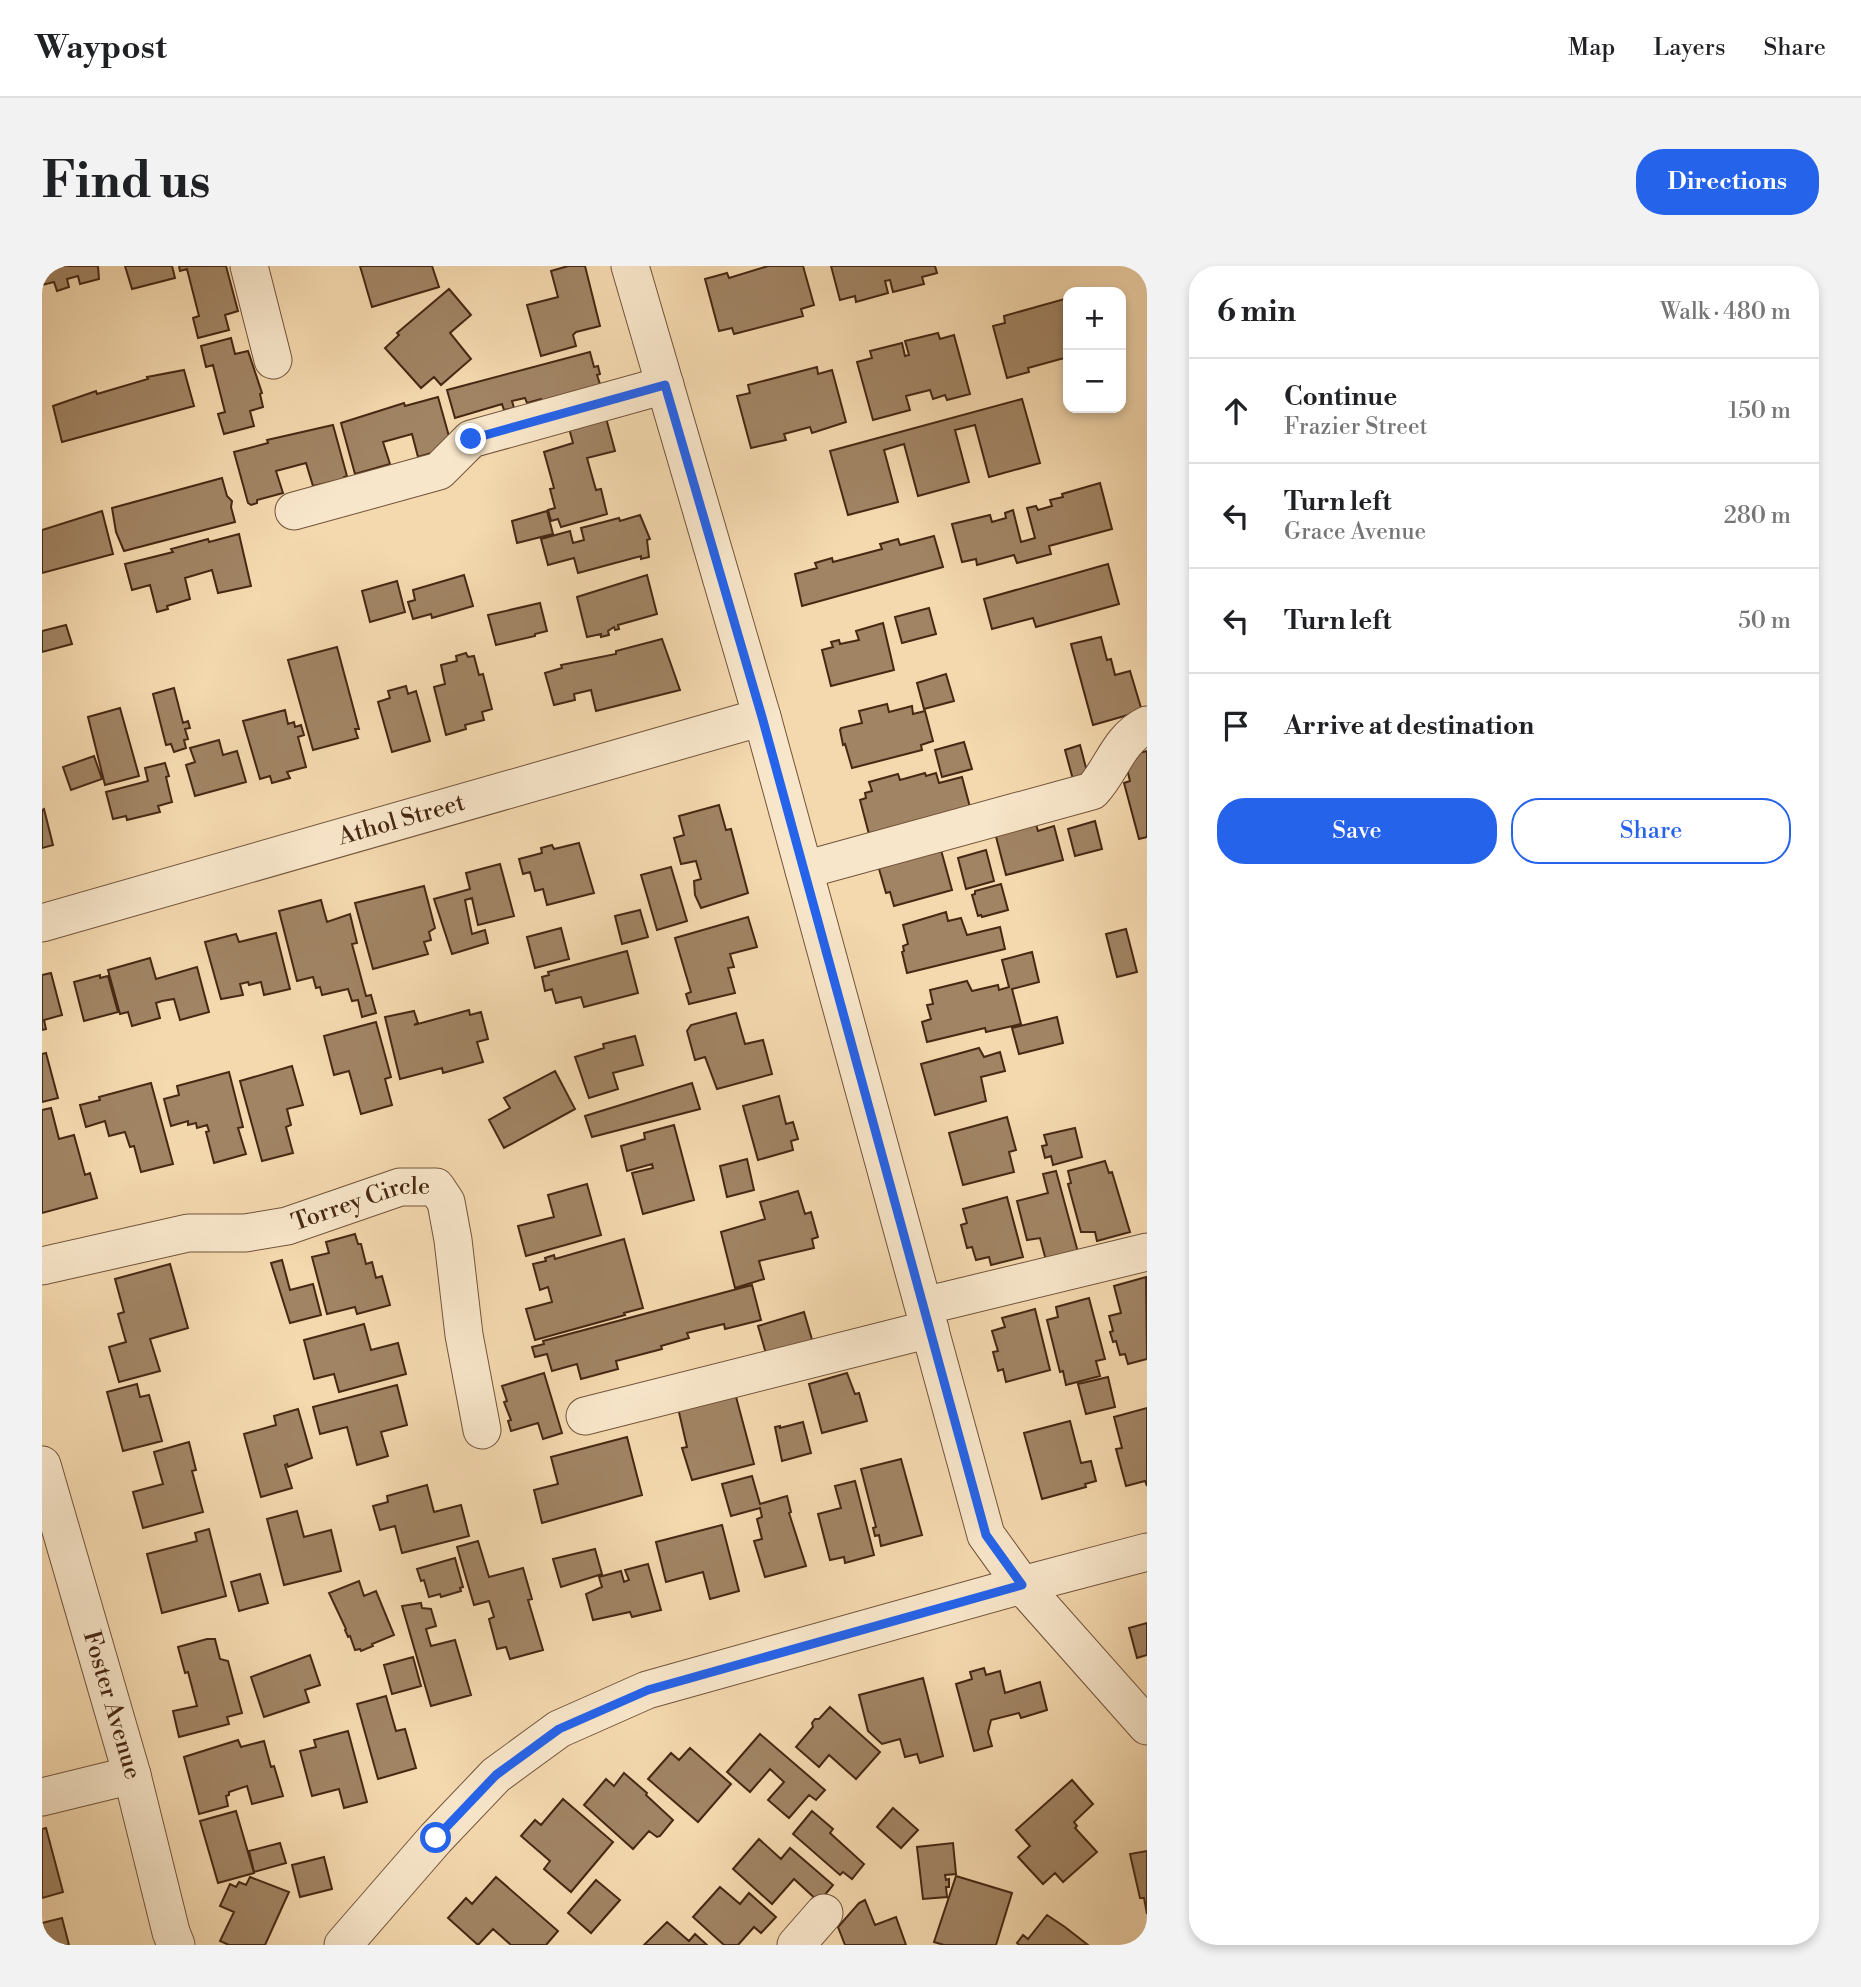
<!DOCTYPE html>
<html lang="en">
<head>
<meta charset="utf-8">
<style>
	:root { --surface:#fff; --page:#f2f2f2; --text:#202124; --muted:#757577; --line:#e0e0e0; --accent:#2563eb }
	body { margin:0; font-family:"Libre Bodoni",serif; background:var(--page); color:var(--text) }
	.controls { position:absolute; right:21px; top:21px; display:grid; overflow:hidden; border-radius:14px; box-shadow:0 4px 10px #0003 }
	.controls button { width:63px; height:63px; display:grid; place-items:center; padding:0; border:0; border-bottom:2px solid var(--line); background:var(--surface); color:var(--text); font:35px sans-serif }
	.stop { position:absolute; width:21px; height:21px; margin:-16px; border:5px solid #2563eb; border-radius:50%; background:#fff }
	.stop.end { background:#2563eb; border-color:#fff; box-shadow:0 2px 7px #0008 }
	.list { margin:0; padding:0; list-style:none }
	h2 { display:flex; justify-content:space-between; align-items:center; height:91px; margin:0; padding:0 28px; font-size:30px }
	h2 small { font-size:23px; font-weight:400; color:var(--muted) }
	.list li { display:grid; grid-template-columns:46px 1fr auto; gap:21px; align-items:center; box-sizing:border-box; height:105px; padding:0 28px; border-top:2px solid var(--line) }
	.list b { display:block; font-size:26px; white-space:nowrap }
	.list p { margin:0; font-size:23px; white-space:nowrap; color:var(--muted) }
	.list em { font-size:23px; font-style:normal; color:var(--muted) }
	.actions { display:flex; gap:14px; padding:21px 28px }
	.actions a { flex:1; padding:16px 0; border:2px solid var(--accent); border-radius:28px; text-align:center; font-size:24px; color:var(--accent) }
	.actions .main { background:var(--accent); color:#fff }
	.icon { flex:none; width:38px; height:38px; fill:none; stroke:currentColor; stroke-width:2; stroke-linecap:round; stroke-linejoin:round }
	.map { position:relative; flex:none; width:1105px; height:1679px; overflow:hidden; border-radius:28px }
	header { display:flex; align-items:center; gap:42px; box-sizing:border-box; height:98px; padding:0 35px; background:var(--surface); border-bottom:2px solid var(--line) }
	header strong { font-size:33px }
	nav { display:flex; gap:38px; margin-inline-start:auto; font-size:24px }
	.intro { display:flex; align-items:center; justify-content:space-between; box-sizing:border-box; height:168px; padding:0 42px }
	h1 { margin:0; font-size:49px }
	.button { padding:18px 32px; border-radius:28px; background:var(--accent); color:#fff; font-size:24px; font-weight:700 }
	main { display:flex; gap:42px; padding:0 42px }
	aside { flex:1; background:var(--surface); border-radius:28px; box-shadow:0 4px 10px #0003 }
	.map>svg:first-child { display:block }
	.building { fill:#a18464; stroke:#472813; stroke-width:2 }
	.lines { fill:none; stroke-linecap:round; stroke-linejoin:round }
	.minor-casing { stroke:#72543a; stroke-width:39 }
	.minor { stroke:#f8e6ca; stroke-width:37 }
	.route { stroke:#2563eb; stroke-width:9 }
	.labels { text-anchor:middle; dominant-baseline:central; stroke-width:7; stroke-linejoin:round; paint-order:stroke }
	.street-label { font-size:24px; fill:#472813; stroke:#f8e6ca }
</style>
</head>
<body>
<header>
<strong>Waypost</strong>
<nav><a>Map</a><a>Layers</a><a>Share</a></nav>
</header>
<div class="intro"><h1>Find us</h1><a class="button">Directions</a></div>
<main>
<div class="map">
<svg width="1105" height="1679" viewBox="0 0 1105 1679">
	<rect width="100%" height="100%" fill="#f4d8ae"/>
	<filter id="stains"><feTurbulence type="fractalNoise" baseFrequency=".00286" numOctaves="4"/><feColorMatrix values="0 0 0 0 .2 0 0 0 0 .09 0 0 0 0 .02 0 0 0 .5 -.17"/></filter>
	<radialGradient id="worn" r=".72"><stop offset=".6" stop-color="#630" stop-opacity="0"/><stop offset="1" stop-color="#630" stop-opacity=".3"/></radialGradient>
	<path class="building" d="M0,0H56L57,13L38,18L36,10L25,13L27,21L15,25L12,16L0,19Z
		M83,0H130L133,12L90,23Z
		M137,0H184L196,45L183,49L187,64L156,72L151,52L157,50L145,3L138,5Z
		M318,0H390L397,21L330,41Z
		M526,0H543L558,60L534,66L531,69L534,80L499,90L485,39L516,31L509,5Z
		M726,0H761L772,39L759,43L761,50L692,68L690,62L677,65L663,13L685,7L687,12Z
		M789,0H893L895,7L880,11L882,18L851,26L848,14L843,15L846,27L814,36L813,30L798,34Z
		M407,23L429,49L408,67L429,93L399,119L392,111L379,122L343,82L357,69L355,67Z
		M1026,32V91L986,102L987,106L965,112L951,60L963,57L962,50Z
		M896,67L898,73L912,69L928,128L905,134L903,129L891,133L888,124L864,130L868,144L831,154L815,96L830,92L828,85L860,77L863,90L867,89L863,75Z
		M189,72L193,88L206,85L220,127L218,128L221,141L208,145L212,160L182,168L176,148L183,146L171,99L164,101L159,80Z
		M548,86L552,101L556,100L558,108L555,109L559,121L501,141L499,133L485,137L483,132L470,135L472,142L462,144L460,138L413,152L405,124Z
		M775,101L776,108L790,104L804,156L770,167L768,161L742,168L744,174L709,182L695,130L708,127L706,119Z
		M142,104L152,140L20,176L11,140L54,125L55,128L106,113L105,111Z
		M396,131L410,181L376,191L370,168L341,176L348,198L313,208L299,157L362,137L363,140Z
		M980,133L998,197L947,211L933,159L913,164L927,216L876,230L862,178L842,184L856,236L806,249L788,185Z
		M564,152L573,185L545,192L554,224L559,223L565,248L519,261L516,253L509,255L506,244L513,242L508,223L512,222L502,186L531,177L527,162Z
		M291,159L305,210L302,211L303,213L271,220L264,197L234,205L241,227L215,234V237L209,239L206,237L192,186L226,177L225,174Z
		M180,212L185,230L190,235L189,241L193,256L82,285L74,266L70,242Z
		M1058,217L1070,263L1007,280L1009,288L975,297L972,289L935,299L934,293L920,296L910,258L948,249L950,256L964,252L963,247L971,244L979,276L993,272L985,242L994,240L996,244L1010,240L1008,234L1021,231L1020,228Z
		M60,245L71,288L0,307V264Z
		M505,245L511,268L475,277L470,255Z
		M598,249L608,273L605,274L607,291L599,293V290L536,307L532,292L506,299L499,273L528,265L531,277L542,274L539,262L577,252L578,255Z
		M197,268L209,320L176,327L170,304L143,312L148,333L125,340L126,343L115,346L108,319L90,324L83,298L131,286L129,283L166,273L167,276Z
		M892,270L901,301L760,340L753,308L775,302L773,297L790,292L791,296L840,283L838,278L856,273L858,279Z
		M1066,298L1077,338L994,361L991,352L950,363L942,333Z
		M422,309L431,340L390,352L389,348L371,353L366,336L373,334L371,324Z
		M605,309L615,348L576,359L577,363L573,364L572,361L566,365L567,369L559,371V368L545,371L535,331Z
		M355,315L363,346L328,356L320,325Z
		M498,337L505,365L493,368V370L454,379L446,349Z
		M887,342L894,368L860,377L853,351Z
		M841,357L852,404L789,420L780,384L791,381L789,376L797,374L798,378L817,374L814,365Z
		M24,359L30,378L0,386V365Z
		M1059,371L1065,394L1069,393L1073,409L1088,405L1100,445L1051,459L1029,378Z
		M620,373L638,424L554,445L549,424L532,428L533,434L512,439L503,407L520,402L519,399L574,388V385Z
		M295,381L317,463H313L316,472L271,484L246,394Z
		M424,387L426,391L432,390L437,409L441,408L450,443L440,446L442,454L423,459L424,463L404,469L392,421L403,418L399,399L415,395L414,390Z
		M904,408L912,435L882,443L875,417Z
		M364,420L366,428L374,425L388,475L350,486L336,436L348,432L346,425Z
		M132,422L141,457L146,455L148,462L143,463L146,473L142,474L144,482L132,486L129,478L124,479L111,428Z
		M845,438L847,446L870,440L871,448L883,445L891,475L879,479L880,484L810,502L803,478L801,479L798,464L799,462L820,457L817,445Z
		M78,442L97,510L63,519L46,451Z
		M243,444L246,458L252,456L253,461L259,459L262,469L256,471L264,501L245,506L248,512L230,517L228,510L218,513L201,455Z
		M177,474L181,489L195,485L204,516L153,530L144,499L153,496L148,482Z
		M922,476L930,503L900,511L893,484Z
		M1038,479L1048,517L1033,521L1023,484Z
		M1105,485V571L1097,573L1082,517L1088,515L1082,491Z
		M52,490L60,513L29,524L21,501Z
		M123,497L127,510L124,511L130,536L116,540L118,546L85,554L84,550L71,553L64,526L106,515L103,502Z
		M883,507L884,510L894,507L897,517L920,511L929,545L828,572L818,534L824,532L823,527L830,525L827,516L856,508L858,514Z
		M677,539L684,564L689,563L706,627L659,642L653,629L652,615L659,613L654,595L639,598L632,572L642,569L637,550Z
		M2,543L11,579L0,582V544Z
		M991,549L996,565L1012,560L1021,594L964,609L951,559Z
		M1053,555L1060,583L1033,590L1026,563Z
		M537,577L552,627L505,639L501,623L493,625L488,606L481,608L477,593L500,587L499,582L510,579L512,583Z
		M899,584L910,624L852,640L848,626L844,627L833,589Z
		M944,584L952,615L924,623L916,592Z
		M458,598L472,650L436,659L430,632L423,634L430,668L443,664L446,677L410,688L392,633L428,623L424,607Z
		M629,601L645,655L615,664L599,609Z
		M959,618L966,644L940,651L939,649L936,650L930,629L933,628V625Z
		M382,620L393,662L387,666L389,674L382,676L386,688L331,703L313,637Z
		M279,634L285,656L308,648L315,677L310,678L324,730L329,729L334,747L320,751L316,734L310,735L306,723L280,729L278,721L274,722L271,711L255,715L237,645Z
		M598,644L606,671L580,678L573,650Z
		M904,646L906,655L919,652L925,669L958,661L963,683L865,707L860,686L862,685L861,680L866,678L861,659Z
		M706,651L715,681L688,688L692,701L686,702L693,727L647,738L644,728L649,726L633,672Z
		M519,662L527,693L493,702L485,671Z
		M1084,663L1095,706L1075,711L1064,668Z
		M234,667L248,723L222,729L219,716L207,719L206,716L198,718L201,729L179,733L163,676L194,668L197,676Z
		M585,685L596,727L542,741L539,731L514,737L510,723L503,725L500,711L507,709L506,706Z
		M990,686L997,716L970,723L979,758L944,766L943,762L885,776L880,756L889,753L885,739L891,738L888,724L925,715L930,725L956,719L957,724L967,721L960,694Z
		M108,692L114,713L155,701L167,746L138,754L132,733L120,735L114,737L118,752L90,760L86,746L78,748L66,704Z
		M9,707L20,749L2,754L4,763L0,764V709Z
		M58,709V712L66,710L76,746L42,755L32,716Z
		M427,744L428,749L439,746L446,773L435,776L441,796L401,807L400,802L358,813L343,751L372,745L376,757L372,759Z
		M694,747L703,778L721,774L730,808L675,823L663,791L653,794L645,765L649,759Z
		M1015,751L1021,777L977,788L970,762Z
		M334,756L349,811L343,813L350,839L319,848L307,805L292,809L282,770Z
		M593,770L601,799L571,807L576,823L547,832L533,791L562,782L561,778Z
		M937,782L942,791L958,786L963,805L939,811L944,835L893,849L879,798Z
		M4,787L16,832L0,836V788Z
		M250,800L261,839L245,843L249,859L244,861L251,887L220,895L198,815Z
		M513,805L533,843L462,882L447,854L468,842L462,832Z
		M187,806L201,861L196,862L204,888L172,897L164,866L167,865L165,859L155,862L154,857L146,859V855L129,860L122,833L137,829L135,820Z
		M109,817L131,898L99,906L92,880L88,881L83,866L67,870L63,855L44,861L38,839L58,834L57,831Z
		M650,817L658,843L550,871L543,850Z
		M737,830L744,858L751,856L756,873L749,875L751,884L716,894L701,840Z
		M9,842L17,873L32,869L43,909L48,907L55,932L0,947V844Z
		M965,851L974,884L967,886L972,906L921,919L907,867Z
		M632,859L652,934L601,948L590,907L611,902L610,898L585,905L579,880L603,873L602,867Z
		M1033,862L1040,891L1011,899L1009,890L1003,892L1000,880L1005,879L1002,869Z
		M705,893L712,924L685,931L678,900Z
		M1063,895L1067,907L1070,906L1088,966L1055,975L1053,966H1039L1026,918L1029,917L1026,905Z
		M1014,905L1037,990L1005,998L998,972L985,974L975,935L1006,927L1001,908Z
		M545,918L559,969L484,990L476,960L512,951L506,929Z
		M756,925L763,948L769,946L776,971L770,973L772,982L717,995L722,1013L693,1022L679,966L723,953L718,936Z
		M965,931L981,991L949,999L947,991L934,994L930,981L925,982L919,959L925,957L921,943Z
		M313,968L316,978H319L324,998L330,996L334,1012L340,1010L348,1039L315,1048L313,1041L285,1048L270,991L287,987L284,976Z
		M582,973L601,1042L582,1047L583,1049L493,1074L484,1043L510,1036L506,1021L498,1024L491,998L504,995L503,992L512,989L513,993Z
		M240,994L248,1024L271,1018L279,1049L248,1057L229,997Z
		M128,998L146,1062L108,1073L118,1105L77,1116L67,1081L84,1076L76,1048L82,1046L73,1013Z
		M1104,1011L1105,1093L1086,1098L1083,1088L1078,1089L1074,1075L1071,1076L1068,1066L1071,1065L1067,1050L1079,1047L1072,1020Z
		M710,1019L719,1054L683,1063L682,1058L645,1067L647,1072L619,1080L620,1083L574,1095L576,1103L539,1113L535,1098L510,1105L505,1088L493,1091L490,1081L502,1078L501,1075Z
		M1047,1032L1063,1093L1054,1095L1058,1110L1024,1119L1021,1105L1018,1106L1005,1054L1016,1051L1014,1041Z
		M993,1043L1008,1104L964,1116L961,1103L956,1105L951,1086L956,1085L950,1065L963,1061L960,1052Z
		M762,1046L771,1077L727,1098L716,1060Z
		M322,1058L329,1084L356,1077L364,1108L297,1126L292,1108L272,1113L262,1074Z
		M502,1107L520,1167L501,1173L496,1157L469,1165L466,1155L469,1154L462,1136L465,1135L460,1120Z
		M805,1107L813,1128L817,1127L825,1155L780,1167L767,1118Z
		M1066,1111L1073,1141L1044,1148L1036,1118Z
		M95,1118L98,1131L107,1129L120,1175L81,1185L65,1126Z
		M355,1119L365,1159L339,1166L346,1190L315,1199L305,1161L278,1168L271,1141Z
		M693,1127L712,1198L650,1214L640,1182L645,1181L636,1142Z
		M1105,1142V1220L1103,1215L1084,1220L1074,1183L1080,1182L1072,1151Z
		M256,1143L270,1192L246,1201L245,1198L243,1199L250,1222L219,1231L202,1168L234,1159L232,1150Z
		M1028,1155L1039,1197L1049,1195L1054,1215L1043,1218L1044,1221L1000,1233L982,1167Z
		M761,1156L769,1187L740,1195L733,1161L738,1160V1162Z
		M585,1171L600,1229L500,1257L492,1224L516,1218L509,1191Z
		M147,1176L154,1204L150,1205L161,1246L101,1262L91,1226L121,1218L112,1186Z
		M859,1193L880,1269L839,1280L837,1269L833,1270L831,1262L834,1261L819,1203Z
		M710,1210L718,1238L745,1230L749,1246L747,1247L764,1300L723,1311L712,1275L720,1273L715,1253L720,1251L718,1242L689,1250L680,1218Z
		M813,1215L832,1289L803,1297L802,1291L788,1294L776,1248L799,1242L793,1220Z
		M385,1219L392,1246L419,1239L427,1270L360,1287L353,1260L338,1264L331,1240L346,1236L345,1230Z
		M255,1245L262,1271L289,1264L299,1305L242,1319L225,1253Z
		M680,1259L697,1325L668,1333L661,1306L624,1316L614,1276Z
		M167,1263L184,1330L120,1347L105,1288L155,1275L153,1267Z
		M436,1275L447,1311L481,1302L490,1333L486,1334L501,1384L468,1393L464,1381L455,1383L447,1353L452,1351L447,1335L432,1339L415,1281Z
		M553,1283L560,1308L519,1321L511,1293Z
		M413,1292L421,1321L418,1322L419,1325L399,1331L398,1328L387,1331L382,1314L379,1315L375,1303Z
		M606,1298L619,1344L590,1351L588,1346L551,1354L544,1328L560,1321L557,1311L579,1305L582,1316L587,1314L583,1304Z
		M218,1308L226,1337L197,1345L189,1316Z
		M317,1315L322,1330L334,1325L352,1369L330,1378L331,1380L319,1385L318,1383L313,1384L308,1370L306,1371L303,1364L304,1363L287,1327Z
		M379,1337L380,1342L389,1343L394,1360L384,1363L389,1380L413,1374L429,1429L389,1440L360,1340Z
		M1105,1357V1389L1095,1392L1087,1362Z
		M165,1373H173L178,1393L186,1395L200,1447L185,1451L187,1458L137,1471L131,1445L155,1440L146,1406L143,1407L136,1381Z
		M268,1389L278,1419L263,1424L267,1436L222,1451L209,1411Z
		M371,1391L379,1420L350,1428L342,1399Z
		M942,1402L944,1409L958,1405L963,1427L998,1416L1005,1444L979,1452L977,1447L949,1454L946,1466L950,1480L932,1485L914,1418L930,1413L928,1406Z
		M881,1412L901,1490L878,1497L875,1488L863,1491L858,1473L840,1478L826,1465L817,1429Z
		M344,1430L354,1465L363,1463L374,1502L336,1513L315,1438Z
		M788,1441L838,1486L814,1513L787,1489L777,1501L754,1481L771,1461L770,1457L773,1453H777Z
		M306,1465L325,1536L302,1542L297,1523L270,1530L258,1485L274,1481L272,1474Z
		M718,1468L783,1524L774,1534L767,1529L747,1552L726,1534L742,1516L728,1503L708,1526L685,1506Z
		M196,1474L199,1481L222,1475L229,1501L232,1500L241,1530L210,1538L205,1520L187,1526V1529L184,1530L186,1540L157,1548L142,1491Z
		M648,1482L689,1518L656,1556L606,1513L629,1487L637,1494Z
		M582,1507L605,1527L604,1529L631,1554L618,1570L615,1571L607,1565L591,1583L542,1539L564,1513L572,1520Z
		M1030,1514L1051,1538L1032,1556L1035,1560L1033,1562L1055,1586L1021,1616L1013,1607L1001,1618L976,1591L988,1580L974,1564Z
		M521,1533L571,1576L529,1626L502,1603L508,1595L479,1570L493,1554L499,1559Z
		M851,1542L876,1564L859,1582L835,1561Z
		M194,1545L212,1607L176,1617L158,1555Z
		M770,1545L791,1563L788,1567L822,1598L810,1613L801,1606L798,1609L751,1568Z
		M4,1562L21,1626L0,1632V1563Z
		M717,1573L739,1593L748,1582L791,1619L777,1636L752,1613L730,1638L691,1603Z
		M238,1577L244,1597L212,1606L207,1585Z
		M911,1577L914,1608L903,1609L904,1614L907,1613V1621H904L905,1631L881,1633L875,1581Z
		M1105,1585V1648L1102,1632H1098L1088,1588Z
		M282,1591L290,1623L258,1631L250,1599Z
		M914,1610L970,1627L954,1679H902L892,1676Z
		M208,1611L247,1626L223,1679H187L178,1675L192,1646L178,1640L188,1618L194,1621L197,1616L204,1619Z
		M454,1611L516,1665L504,1679H469L451,1663L436,1679L406,1652L424,1632L430,1638Z
		M554,1614L578,1634L549,1667L526,1647Z
		M678,1621L698,1638L707,1627L734,1651L719,1667L712,1661L696,1679H682L651,1651Z
		M823,1634L833,1659L854,1651L864,1679H803L796,1661L817,1637Z
		M1005,1649L1023,1661L1046,1679H977L975,1677L981,1669L986,1673Z
		M20,1652L27,1679H0V1657Z
		M625,1656L647,1675L653,1668L665,1679H602Z"/>
	<g class="lines">
		<defs>
			<g id="minor">
				<path d="M207,0L231,94"/>
				<path d="M588,0L720,451L944,1269L980,1319L1105,1460"/>
				<path d="M252,245L397,205L429,173L623,119"/>
				<path d="M762,604L1050,525C1070,504 1076,473 1105,459"/>
				<path id="s1" d="M0,657L720,451"/>
				<path id="s2" d="M0,1000L146,967H203L245,960L358,921H394L404,936L411,974L422,1069L440,1164"/>
				<path d="M882,1040L1105,986"/>
				<path d="M543,1150L888,1063"/>
				<path id="s3" d="M0,1199L90,1509L129,1666L134,1679"/>
				<path d="M0,1531L90,1509"/>
				<path d="M301,1679L394,1572L454,1509L517,1463L605,1424L980,1319L1105,1286"/>
				<path d="M754,1679L782,1647"/>
			</g>
		</defs>
		<use href="#minor" class="minor-casing"/>
		<use href="#minor" class="minor"/>
	</g>
	<g class="lines">
		<path class="route" d="M394,1572L454,1509L517,1463L606,1424L980,1319L944,1269L720,451L623,119L429,173"/>
	</g>
	<g class="labels">
		<g class="street-label">
			<text stroke="none"><textPath href="#s1" startOffset="374">Athol Street</textPath></text>
			<text stroke="none"><textPath href="#s2" startOffset="327">Torrey Circle</textPath></text>
			<text stroke="none"><textPath href="#s3" startOffset="250">Foster Avenue</textPath></text>
		</g>
	</g>
	<rect width="100%" height="100%" filter="url(#stains)"/>
	<rect width="100%" height="100%" fill="url(#worn)"/>
</svg>
<div class="controls">
<button>+</button>
<button>−</button>
</div>
<div class="stop" style="left:394px;top:1572px"></div>
<div class="stop end" style="left:429px;top:173px"></div>
</div>
<aside>
<h2>6 min<small>Walk · 480 m</small></h2>
<ul class="list">
<li><svg class="icon" aria-label="ahead" viewBox="0 0 24 24"><path d="M12 20V5M6 11l6-6 6 6"/></svg><div><b>Continue</b><p>Frazier Street</p></div><em>150 m</em></li>
<li><svg class="icon" aria-label="left" viewBox="0 0 24 24"><path d="M17 20v-9H6M10 6l-5 5 5 5"/></svg><div><b>Turn left</b><p>Grace Avenue</p></div><em>280 m</em></li>
<li><svg class="icon" aria-label="left" viewBox="0 0 24 24"><path d="M17 20v-9H6M10 6l-5 5 5 5"/></svg><div><b>Turn left</b></div><em>50 m</em></li>
<li><svg class="icon" aria-label="arrive" viewBox="0 0 24 24"><path d="M6 21V4h12l-3 4 3 4H6"/></svg><div><b>Arrive at destination</b></div></li>
</ul>
<div class="actions"><a class="main">Save</a><a>Share</a></div>
</aside>
</main>
</body>
</html>
